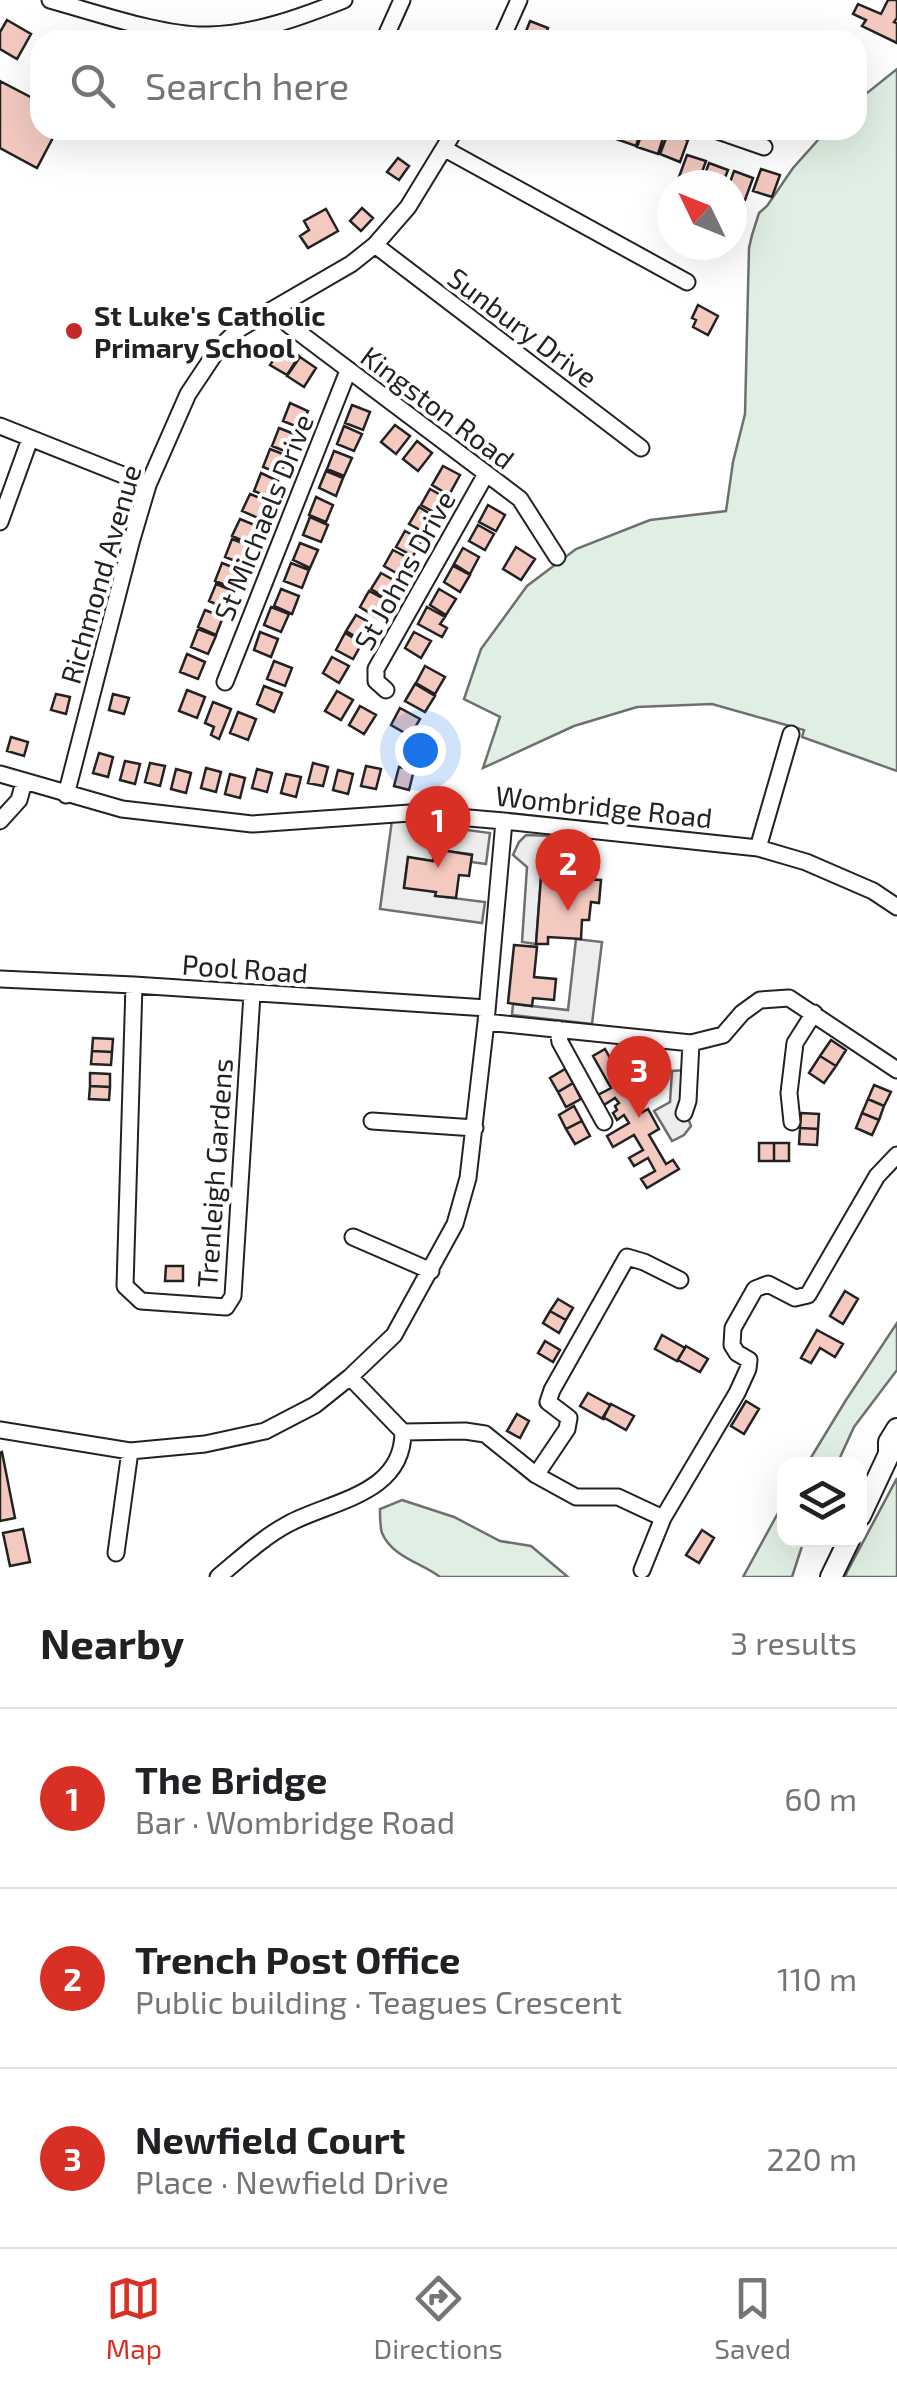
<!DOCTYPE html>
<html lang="en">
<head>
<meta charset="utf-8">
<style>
	:root { --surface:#fff; --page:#f2f2f2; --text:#202124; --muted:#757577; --line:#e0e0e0; --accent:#d93025 }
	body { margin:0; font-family:"Exo 2",sans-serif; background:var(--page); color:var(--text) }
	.controls { position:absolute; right:30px; bottom:30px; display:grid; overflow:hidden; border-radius:20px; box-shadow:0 10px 40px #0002 }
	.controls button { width:90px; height:90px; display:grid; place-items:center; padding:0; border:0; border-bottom:2px solid var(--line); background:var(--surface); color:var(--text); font:50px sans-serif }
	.compass { position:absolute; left:657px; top:170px; width:90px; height:90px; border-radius:50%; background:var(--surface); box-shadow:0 10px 40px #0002; rotate:313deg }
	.you { position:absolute; left:420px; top:750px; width:35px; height:35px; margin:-25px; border:8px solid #fff; border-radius:50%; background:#1a73e8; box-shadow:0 0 0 15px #1a73e833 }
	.badge { display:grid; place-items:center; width:65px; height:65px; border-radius:50%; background:var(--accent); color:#fff; font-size:32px; font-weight:700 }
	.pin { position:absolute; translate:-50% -82px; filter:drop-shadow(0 2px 5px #0008) }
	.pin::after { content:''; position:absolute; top:52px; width:35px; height:30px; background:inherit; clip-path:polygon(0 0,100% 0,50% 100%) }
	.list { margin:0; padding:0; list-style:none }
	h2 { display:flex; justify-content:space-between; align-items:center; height:130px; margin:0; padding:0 40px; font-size:42px }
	h2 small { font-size:32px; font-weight:400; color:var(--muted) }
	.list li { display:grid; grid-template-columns:65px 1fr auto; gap:30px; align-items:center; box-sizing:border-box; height:180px; padding:0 40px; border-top:2px solid var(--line) }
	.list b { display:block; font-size:38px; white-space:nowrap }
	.list p { margin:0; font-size:32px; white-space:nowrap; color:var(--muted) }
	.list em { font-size:32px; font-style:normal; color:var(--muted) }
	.icon { flex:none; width:55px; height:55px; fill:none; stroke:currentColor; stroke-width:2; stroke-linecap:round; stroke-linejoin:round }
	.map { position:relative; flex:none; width:897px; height:1577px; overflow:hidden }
	.search { position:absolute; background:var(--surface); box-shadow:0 10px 40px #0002; left:30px; right:30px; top:30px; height:110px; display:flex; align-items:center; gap:25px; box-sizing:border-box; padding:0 35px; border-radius:30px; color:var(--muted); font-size:38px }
	.sheet { height:670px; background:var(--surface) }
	nav { display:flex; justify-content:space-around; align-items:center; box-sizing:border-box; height:140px; border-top:2px solid var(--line); background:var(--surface); font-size:28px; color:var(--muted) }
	nav a { display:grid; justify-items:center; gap:5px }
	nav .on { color:var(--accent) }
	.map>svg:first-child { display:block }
	.green { fill:#e0efe3; stroke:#6f6f6f; stroke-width:2.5 }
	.parking { fill:#ededed; stroke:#6f6f6f; stroke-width:2.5 }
	.building { fill:#f3c9c0; stroke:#222; stroke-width:2.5 }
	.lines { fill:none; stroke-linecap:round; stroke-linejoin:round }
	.minor-casing { stroke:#222; stroke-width:19 }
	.major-casing { stroke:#222; stroke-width:24 }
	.minor { stroke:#fff; stroke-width:15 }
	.major { stroke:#fff; stroke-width:20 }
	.poi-dot { fill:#c62828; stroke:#fff; stroke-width:4 }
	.labels { text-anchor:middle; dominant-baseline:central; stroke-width:8; stroke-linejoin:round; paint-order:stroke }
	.poi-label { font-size:28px; font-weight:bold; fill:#222; stroke:#fff; text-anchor:start }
	.street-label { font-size:28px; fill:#222; stroke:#fff }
</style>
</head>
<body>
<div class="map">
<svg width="897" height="1577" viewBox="0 0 897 1577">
	<rect width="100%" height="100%" fill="#fff"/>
	<path class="green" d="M897,69V771L802,737L804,730L712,704L637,707L574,726L483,768L500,717L464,699L481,649L527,586L576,549L650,520L726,511L733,462L745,414L749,248L752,235L759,213L767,206L793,168L827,130H857V101Z
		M897,1323V1370L854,1427L837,1464H807L846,1400Z
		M897,1478V1577H845L847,1572Z
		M402,1500L454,1517L500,1541L531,1546L568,1577H440C422,1563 392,1557 382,1533C380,1527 380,1516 380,1509Z
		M784,1502V1540H804L792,1577H743Z"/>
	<path class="parking" d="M392,820L490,833L486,864L471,862L472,854L435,850L433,861L408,858L404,887L436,892V896L485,902L482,923L380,909Z
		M526,835L578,837L575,879L541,877L536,944L522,942L527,867L513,855L519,842Z
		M576,939L602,942L592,1024L512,1015L513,1004L568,1010Z
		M686,1070L685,1110L691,1126L684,1135L672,1141L654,1111L670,1102L672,1071Z"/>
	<path class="building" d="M888,0H897V18L894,22L897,23V43L862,26L866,20L853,14L858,4L881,14Z
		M7,20L31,34L17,59L0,49V32Z
		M530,21L548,28L544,40L523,39Z
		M0,81L40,102V130H57L37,168L0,148Z
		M619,130H641L636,146L616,139Z
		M643,130L665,132L658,154L637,147Z
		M668,133L688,140L680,162L660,154Z
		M687,155L706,161L698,183L679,177Z
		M398,158L409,166L399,180L387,172Z
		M709,163L728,170L722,185H701Z
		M761,169L780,175L772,197L753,191Z
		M734,171L753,178L745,200L732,195V185H729Z
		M362,208L373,218L361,231L350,221Z
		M326,209L338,231L308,248L300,236L309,230L304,221Z
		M698,305L718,316L708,335L693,327L696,320L692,318Z
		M283,346L299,356L287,375L270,365Z
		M300,357L316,368L304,387L287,376Z
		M290,403L308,411L300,428L283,421Z
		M352,405L370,412L363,430L345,423Z
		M395,425L410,436L396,454L381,442Z
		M344,426L362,434L354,451L337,444Z
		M279,428L297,435L289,453L272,446Z
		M417,441L432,453L418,471L403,459Z
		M270,449L288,456L281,474L263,467Z
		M334,451L352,458L344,476L327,469Z
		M443,466L460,475L449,495L432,485Z
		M326,471L343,478L336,496L319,488Z
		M261,473L278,481L271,498L254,491Z
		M430,489L446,498L437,514L421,505Z
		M250,494L267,501L260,519L242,511Z
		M316,497L333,505L326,522L309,515Z
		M488,505L505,515L496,531L479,522Z
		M419,507L435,517L426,533L409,524Z
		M310,517L328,525L321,542L303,535Z
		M240,519L257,526L250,544L232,536Z
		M478,525L494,534L485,550L469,541Z
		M405,531L422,540L413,556L396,547Z
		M232,539L250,546L243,564L225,557Z
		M300,543L318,550L310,568L293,560Z
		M516,547L535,559L521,580L503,569Z
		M463,548L479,557L470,574L454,564Z
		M393,550L410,559L400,575L384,566Z
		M222,563L240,570L233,588L215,581Z
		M291,563L309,570L302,588L284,581Z
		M453,566L470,575L460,592L444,582Z
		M381,573L397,582L388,599L371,589Z
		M216,584L234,591L227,609L209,601Z
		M281,589L299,596L292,614L274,606Z
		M439,589L456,599L446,615L430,605Z
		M369,591L386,600L376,617L360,607Z
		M271,607L289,614L281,632L264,625Z
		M427,607L445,617L440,624L447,628L442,637L418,624Z
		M205,610L223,617L216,635L198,627Z
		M356,615L372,624L363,641L346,631Z
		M198,629L216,636L208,654L191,647Z
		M260,632L278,639L271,657L254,650Z
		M414,632L431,641L421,658L405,648Z
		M345,633L362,643L353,659L336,650Z
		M187,654L205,662L198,679L180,672Z
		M332,657L349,666L339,683L323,673Z
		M274,661L292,668L285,686L267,679Z
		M425,666L445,677L435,694L416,683Z
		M415,684L435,696L425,712L405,701Z
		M264,686L282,693L274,712L257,704Z
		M187,690L205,697L197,718L179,711Z
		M337,691L353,700L341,720L325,711Z
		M56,694L70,697L66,714L51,710Z
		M113,694L129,698L124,714L109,710Z
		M213,702L231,709L219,739L211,735L214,727L205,723Z
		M360,706L376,715L364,734L349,725Z
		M400,708L420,719L410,736L391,725Z
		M238,712L256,719L248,740L230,733Z
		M11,737L28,742L24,756L7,751Z
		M99,753L113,757L108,777L93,773Z
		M125,761L140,764L135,784L120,780Z
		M150,763L165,766L160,786L145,782Z
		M313,763L328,767L323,786L308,783Z
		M366,766L381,769L376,789L361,786Z
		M399,767L414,770L409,790L394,786Z
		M206,768L221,772L216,792L201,788Z
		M176,769L191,773L186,793L171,789Z
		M257,769L272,773L267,792L252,788Z
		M338,770L353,774L348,794L333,790Z
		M230,774L245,778L240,798L225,794Z
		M286,774L301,777L296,797L281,793Z
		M435,849L472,855L469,876L459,875L456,898L435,896L436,892L404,888L408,857L433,861Z
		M541,877L601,880L599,903L591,902L589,920H582L581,939L548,937V944H536Z
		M514,945L537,947L534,977L556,979L554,1000L533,998L532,1006L508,1003Z
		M93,1038L113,1039L112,1052L92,1051Z
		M831,1040L846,1050L836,1066L820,1056Z
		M605,1049L620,1076L632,1069L624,1055L635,1049L642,1062L660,1052L668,1065L627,1089L641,1113L648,1109L659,1129L649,1135L666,1164L673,1160L679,1169L647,1188L641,1179L655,1171L648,1158L634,1166L629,1158L643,1150L634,1135L613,1147L607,1136L629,1123L624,1115L617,1120L613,1113L617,1110L615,1106L619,1103L615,1098L604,1105L598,1095L611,1088L593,1056Z
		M92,1051L112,1052L111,1065L91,1064Z
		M820,1056L836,1066L824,1083L809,1073Z
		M565,1069L573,1083L558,1092L550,1078Z
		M90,1073L110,1074V1087L90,1086Z
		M573,1083L581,1099L566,1107L558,1092Z
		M874,1085L891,1092L884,1106L868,1099Z
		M90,1086L110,1087L109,1100L89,1099Z
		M868,1099L884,1106L879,1120L862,1113Z
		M574,1106L582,1121L566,1129L559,1115Z
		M801,1113L819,1114L818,1129L800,1128Z
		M862,1113L879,1120L872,1135L856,1128Z
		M582,1121L590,1136L575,1144L566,1129Z
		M800,1128L818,1129L817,1145L799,1144Z
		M759,1143H774V1161H759Z
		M774,1143H789V1161H774Z
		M166,1266H183V1281H165Z
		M845,1291L858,1299L843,1324L830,1316Z
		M558,1299L573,1308L566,1320L550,1311Z
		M550,1311L566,1320L559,1333L543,1323Z
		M817,1330L843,1344L835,1357L820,1348L811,1363L801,1358Z
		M662,1335L685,1348L677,1361L655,1349Z
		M545,1341L560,1350L553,1362L538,1353Z
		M686,1346L708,1359L700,1372L678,1360Z
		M588,1393L610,1405L603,1419L580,1406Z
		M746,1401L759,1409L744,1434L731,1426Z
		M611,1404L634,1416L626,1430L603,1417Z
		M517,1414L529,1421L520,1438L507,1431Z
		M2,1452L15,1518L0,1521V1453Z
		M23,1529L30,1562L10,1566L3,1533Z
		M702,1530L714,1538L699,1563L686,1555Z"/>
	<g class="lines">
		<defs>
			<path id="minor" d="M50,0C94,12 165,37 209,35C255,34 301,17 344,0
				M384,40L402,0
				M501,40L519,0
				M715,130L764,147
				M445,149L687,282
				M375,245L641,448
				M275,309L289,325L520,499L557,557
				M0,426L148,485
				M0,522L30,439
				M225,682L348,371
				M386,690L376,681V669L486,474
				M0,774L122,809L252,824L410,813L504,821L758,848L806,862L873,891L897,907
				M66,795L132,539L148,485L188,394L218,349L239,329L351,264L375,245L408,207L455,130
				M0,821L19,800L24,782
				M758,848L791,734
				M0,979L134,985L487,1008
				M134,985L125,1286L141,1301L226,1307L233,1296L252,994
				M486,1022L691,1043L723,1035L742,1013L760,1000L789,998L897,1070
				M558,1029L560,1042L604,1122
				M684,1113L688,1101L691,1043
				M372,1121L475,1128
				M792,1122L789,1093L795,1043L814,1013
				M353,1237L431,1271
				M350,1377L403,1432L465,1431L485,1434L536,1475L576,1497H618L663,1518
				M0,1430L130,1451L205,1444L265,1431L315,1405L350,1377L394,1335L455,1224L468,1178L486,1022L504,821
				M536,1475L567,1429L569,1418L548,1402L552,1390L627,1257L644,1262L680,1280
				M116,1553L130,1451
				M642,1570L663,1518L737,1393L748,1369L749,1360L737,1353L732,1345L733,1328L755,1289L768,1284L795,1298L808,1295L877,1176L897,1155
				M218,1577C240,1559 262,1538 288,1524C330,1501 403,1495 403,1432"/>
			<path id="major" d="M860,1516L889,1454V1442L897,1429
				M831,1577L849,1540"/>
		</defs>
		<use href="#minor" class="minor-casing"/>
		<use href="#major" class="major-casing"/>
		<use href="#minor" class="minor"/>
		<use href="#major" class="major"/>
	</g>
	<circle class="poi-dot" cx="74" cy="331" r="10"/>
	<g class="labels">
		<g class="poi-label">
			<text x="94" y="315">St Luke's Catholic<tspan x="94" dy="32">Primary School</tspan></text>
		</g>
		<g class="street-label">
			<text transform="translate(523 327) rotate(37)">Sunbury Drive</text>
			<text transform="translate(438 407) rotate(37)">Kingston Road</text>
			<text transform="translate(263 517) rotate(-68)">St Michaels Drive</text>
			<text transform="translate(404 570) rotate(-61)">St Johns Drive</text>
			<text transform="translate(100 574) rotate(-74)">Richmond Avenue</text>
			<text transform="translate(604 806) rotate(6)">Wombridge Road</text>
			<text transform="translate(245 968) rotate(4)">Pool Road</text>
			<text transform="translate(214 1173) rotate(-86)">Trenleigh Gardens</text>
		</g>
	</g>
</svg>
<div class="controls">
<button><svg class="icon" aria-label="layers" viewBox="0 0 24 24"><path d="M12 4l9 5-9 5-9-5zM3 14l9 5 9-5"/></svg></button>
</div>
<svg class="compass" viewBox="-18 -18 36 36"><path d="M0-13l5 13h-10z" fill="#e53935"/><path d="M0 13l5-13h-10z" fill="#757577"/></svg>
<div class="you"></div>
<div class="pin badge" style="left:438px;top:868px">1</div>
<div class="pin badge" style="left:568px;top:911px">2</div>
<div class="pin badge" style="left:639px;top:1118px">3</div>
<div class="search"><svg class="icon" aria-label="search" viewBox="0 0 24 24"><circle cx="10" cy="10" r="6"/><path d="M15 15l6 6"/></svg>Search here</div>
</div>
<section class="sheet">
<h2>Nearby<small>3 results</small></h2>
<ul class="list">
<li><span class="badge">1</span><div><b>The Bridge</b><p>Bar · Wombridge Road</p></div><em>60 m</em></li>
<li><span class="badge">2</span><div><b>Trench Post Office</b><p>Public building · Teagues Crescent</p></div><em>110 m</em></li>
<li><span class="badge">3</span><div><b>Newfield Court</b><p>Place · Newfield Drive</p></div><em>220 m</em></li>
</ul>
</section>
<nav>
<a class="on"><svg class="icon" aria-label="map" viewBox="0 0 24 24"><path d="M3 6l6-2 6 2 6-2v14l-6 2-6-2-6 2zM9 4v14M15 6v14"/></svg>Map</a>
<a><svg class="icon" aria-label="directions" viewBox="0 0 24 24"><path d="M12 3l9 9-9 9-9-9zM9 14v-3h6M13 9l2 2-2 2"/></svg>Directions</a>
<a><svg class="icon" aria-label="saved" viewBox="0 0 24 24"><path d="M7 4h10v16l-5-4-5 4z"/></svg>Saved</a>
</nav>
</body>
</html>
